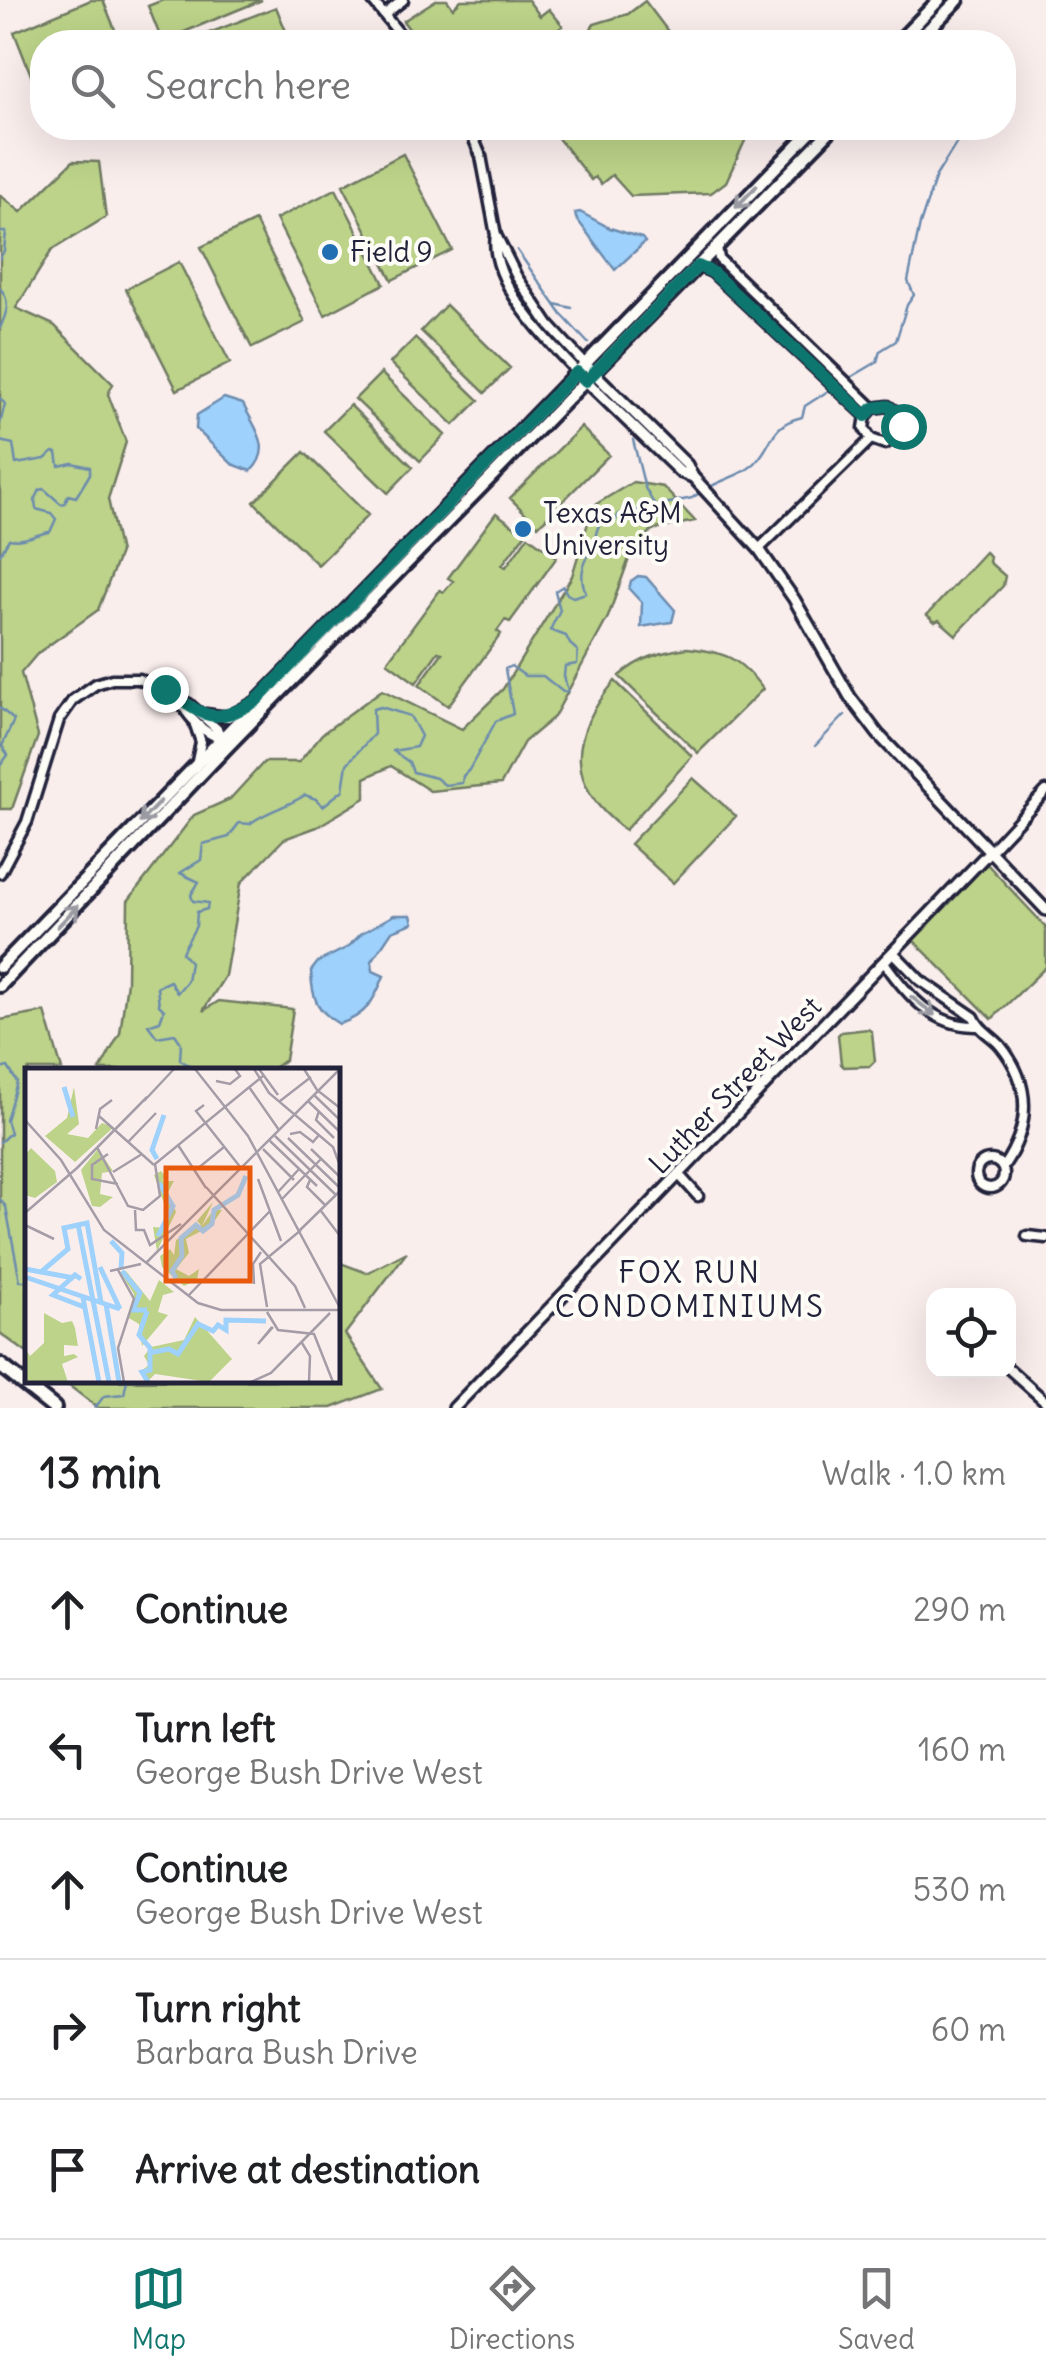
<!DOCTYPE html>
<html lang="en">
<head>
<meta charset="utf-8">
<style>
	:root { --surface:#fff; --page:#f6f6f6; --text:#202124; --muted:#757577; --line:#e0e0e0; --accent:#0f766e }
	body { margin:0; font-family:Delius,sans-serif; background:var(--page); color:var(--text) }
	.controls { position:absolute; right:30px; bottom:30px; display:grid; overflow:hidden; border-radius:20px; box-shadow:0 10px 40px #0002 }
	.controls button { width:90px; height:90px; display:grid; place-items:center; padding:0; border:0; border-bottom:2px solid var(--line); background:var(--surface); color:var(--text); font:50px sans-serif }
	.stop { position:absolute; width:30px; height:30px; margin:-22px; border:8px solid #0f766e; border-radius:50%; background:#fff }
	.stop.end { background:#0f766e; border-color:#fff; box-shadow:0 2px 10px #0008 }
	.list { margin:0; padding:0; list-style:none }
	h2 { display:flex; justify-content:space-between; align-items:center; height:130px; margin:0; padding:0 40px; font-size:42px }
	h2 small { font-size:32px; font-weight:400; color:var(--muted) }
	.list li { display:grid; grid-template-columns:65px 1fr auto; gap:30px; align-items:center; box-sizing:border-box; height:140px; padding:0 40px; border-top:2px solid var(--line) }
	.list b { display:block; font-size:38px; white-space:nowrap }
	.list p { margin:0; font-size:32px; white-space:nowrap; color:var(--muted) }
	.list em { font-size:32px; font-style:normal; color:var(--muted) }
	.icon { flex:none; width:55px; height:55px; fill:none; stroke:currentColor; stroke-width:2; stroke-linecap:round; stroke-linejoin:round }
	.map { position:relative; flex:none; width:1046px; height:1408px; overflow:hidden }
	.search { position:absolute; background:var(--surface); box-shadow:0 10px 40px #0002; left:30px; right:30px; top:30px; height:110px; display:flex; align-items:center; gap:25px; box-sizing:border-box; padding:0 35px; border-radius:40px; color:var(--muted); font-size:38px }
	.sheet { height:830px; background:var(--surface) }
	nav { display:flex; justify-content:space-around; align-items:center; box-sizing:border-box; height:140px; border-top:2px solid var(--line); background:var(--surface); font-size:28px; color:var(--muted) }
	nav a { display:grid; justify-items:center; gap:5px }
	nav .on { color:var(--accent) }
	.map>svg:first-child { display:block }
	.green { fill:#bcd389; stroke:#6f7a62; stroke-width:2.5 }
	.water { fill:#9ed1fb; stroke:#6c8bae; stroke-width:2.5 }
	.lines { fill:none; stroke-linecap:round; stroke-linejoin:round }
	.stream { stroke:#6c8bae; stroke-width:2.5 }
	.minor-casing { stroke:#22223b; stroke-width:15 }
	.tertiary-casing { stroke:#22223b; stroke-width:16 }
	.secondary-casing { stroke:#22223b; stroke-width:18 }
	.trunk-casing { stroke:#22223b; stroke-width:20 }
	.minor { stroke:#fdfcf7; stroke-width:8 }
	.tertiary { stroke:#fdfcf7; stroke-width:9 }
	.secondary { stroke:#fdfcf7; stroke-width:10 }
	.trunk { stroke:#fdfcf7; stroke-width:12 }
	.oneway { stroke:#9a9aa2 }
	.route { stroke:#0f766e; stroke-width:12 }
	.poi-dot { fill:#1f6fb2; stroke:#fdfcf7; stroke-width:4 }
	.labels { text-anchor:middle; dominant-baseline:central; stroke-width:8; stroke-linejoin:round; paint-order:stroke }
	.poi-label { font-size:28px; fill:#22223b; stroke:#fdfcf7; text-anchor:start }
	.street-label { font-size:28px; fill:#22223b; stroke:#fdfcf7 }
	.neighbourhood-label { font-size:30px; letter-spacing:2.5px; fill:#22223b; stroke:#fdfcf7 }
	.inset-river { fill:none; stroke:#9ed1fb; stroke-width:5 }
	.inset-road { fill:none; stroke:#a49ca6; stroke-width:2.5 }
	.view { fill:#e8590c; fill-opacity:0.15; stroke:#e8590c; stroke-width:5 }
	.inset-edge { fill:none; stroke:#22223b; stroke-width:5 }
</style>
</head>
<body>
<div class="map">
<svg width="1046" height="1408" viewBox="0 0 1046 1408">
	<rect width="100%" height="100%" fill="#faeeed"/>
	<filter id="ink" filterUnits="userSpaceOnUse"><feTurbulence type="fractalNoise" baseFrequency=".01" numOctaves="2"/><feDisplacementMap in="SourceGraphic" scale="20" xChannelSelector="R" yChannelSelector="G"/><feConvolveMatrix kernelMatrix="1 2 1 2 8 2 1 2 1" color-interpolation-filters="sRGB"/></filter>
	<g filter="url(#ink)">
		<path class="green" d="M91,0H103L120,42H42V103L14,32Z
			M163,0H262L162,41L148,6Z
			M436,0H447L453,8L461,0H528L540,16L549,9L563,26L541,42H419L403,21Z
			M645,1L676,42H582L594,24L628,14Z
			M276,7L290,41L286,42H186Z
			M550,128H744L749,132L726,182L711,193L631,196L612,175L601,184L595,177L591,180Z
			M403,154L452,250L392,280L343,185Z
			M73,161L99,162L106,217L52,250L16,308L54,325L113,384L108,394L126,442L108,499L120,553L98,610L38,653L21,673L38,736L12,809H0V195L21,212Z
			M336,189L384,284L325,315L276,219Z
			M255,221L305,322L252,348L201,247Z
			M179,262L230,363L177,390L126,289Z
			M446,305L510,368L485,393L421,331Z
			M415,338L479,400L454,425L390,363Z
			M381,373L445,435L420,461L355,399Z
			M350,405L413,467L388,493L324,431Z
			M581,427L609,455L538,526L510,498Z
			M304,452L368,515L318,565L254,502Z
			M633,482L663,487L695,521L652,530L630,556L608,617L554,717L524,742L501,784L430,791L391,766L365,778V798L317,827L284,839L241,883L225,976L203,1011L219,1001L293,1009L285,1060L271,1070H100L120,1033L127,982L128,901L194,815L230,799L264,762H299L322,734L382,690L462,729L503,689L572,576L593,506Z
			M496,513L525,534L502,565L506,567L528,536L557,557L510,622L505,620L497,631L501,634L448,706L419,685L442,653L438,652L416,683L387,662L440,590L444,592L453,581L448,578Z
			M985,552L990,557L989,562L1005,576L1003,586L956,635L939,620L935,622L927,615Z
			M687,648C725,652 739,657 763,689L698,753L619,676C639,658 661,652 687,648Z
			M615,681L692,756L625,830C564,785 569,735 615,681Z
			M693,778L736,816L673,883L630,844Z
			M987,864L1046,927V967L992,1019L913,940Z
			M45,1012L62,1070H28L27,1353L0,1333V1020Z
			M868,1029L872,1032L875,1061L870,1066L844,1067L841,1064L838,1035L841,1032Z
			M407,1252L345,1334L382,1389L332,1408H98L63,1381L338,1380V1262L367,1273Z"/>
		<path class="water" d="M580,212L610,228L642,238L645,242L615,270L576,218L575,213Z
			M224,398L243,404C255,429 274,448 251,471L232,464L196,429L197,415Z
			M638,576L646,577L675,610L672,622L641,627L642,603L629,589L631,581Z
			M394,915H411L413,923L392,931L372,961L373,971L384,976C374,1001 366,1016 339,1024C316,1010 312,998 311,971L318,962L348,947L362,933Z"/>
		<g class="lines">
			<path class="stream" d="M0,232H6L4,251L0,258
				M517,250L562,315L588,343
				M0,288C11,301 7,313 0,328
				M555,304L572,308
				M838,385L877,362L880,351L896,341L907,305L914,295L908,281L920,224L936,176L966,128
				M0,398L5,404L0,424
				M633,440L645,488L654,504
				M0,441L13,444L16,464L45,459L53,452L57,453L59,466L72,463L90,467V474L76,497L68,495L65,503L61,504L44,489L40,490L35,500L36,509L51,513L56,519L50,532C35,534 24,542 9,539L0,554
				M708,488C723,479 746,474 757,461C775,440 770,425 802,417L805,406L831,389
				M0,708L14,720L2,746L8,755L0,766
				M815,746L845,715
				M0,1069L8,1067L17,1082L6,1120L10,1133L0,1142
				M198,1070L180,1060L181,1043L175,1034L157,1037L148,1025L160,1021L164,1010L159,1005L157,987L170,981L177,993L187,981L190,962L182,953L183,950L196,926L197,912L207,909L208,903L193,901L191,895L199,882L180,873L201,860L203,844L229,837L239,823L250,824C260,814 289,806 305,795L316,799L323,806L343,790L347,764L374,734L373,709L381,707L410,716L421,736L416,747L393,751L409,762L413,772L436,778L445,785L462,783L463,776L469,770L496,721L513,714L505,669L511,666L525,676H543L563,692L568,691L564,676L565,666L577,664L578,651L570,644L566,636L550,630L560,610L555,591L563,586L567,594L573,597L586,593C578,574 584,564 592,548C597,539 594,533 600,524L614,523L619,514L692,498L701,492
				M0,1199L6,1207L20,1281H28
				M95,1408L104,1396L124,1394L127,1380"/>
			<defs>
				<path id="minor" d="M372,0L406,42
					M384,15L403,0
					M469,128L481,156L496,235C488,281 548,341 577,372
					M496,235L517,277L549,325L585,364
					M717,246L719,259L873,408
					M698,266L712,272L866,416L864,428L871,439L885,444L901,432L899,414L888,406L873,408L866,416
					M759,549L871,439
					M181,701C186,716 205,734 220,738
					M206,714L228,717L253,703
					M194,722L201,742L197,761
					M990,851L1046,791
					M0,873L27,822L59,720L73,700L96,684L112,679H139L189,704L217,729L224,742
					M893,952L920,980L974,1017C979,1030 991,1035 1000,1045C1032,1084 1031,1126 1003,1167
					M884,962C907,995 934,1027 977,1026
					M976 1174a14 14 0 1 1 28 0a14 14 0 1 1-28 0Z
					M680,1176L698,1196
					M1027,1236L1046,1238
					M1008,1368L1046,1402"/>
				<path id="tertiary" d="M589,368L687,465L693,477L759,549L794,599L850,697L878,734L1046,910
					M581,376L680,472L693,477
					M454,1408L990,851"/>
				<path id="secondary" d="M898,42L939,0
					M916,42L958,0
					M0,967L814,128
					M0,986L228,746L833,128"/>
				<path id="trunk" d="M0,1365L54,1408"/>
			</defs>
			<use href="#minor" class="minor-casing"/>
			<use href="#tertiary" class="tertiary-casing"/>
			<use href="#secondary" class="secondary-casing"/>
			<use href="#trunk" class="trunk-casing"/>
			<use href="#minor" class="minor"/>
			<use href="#tertiary" class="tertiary"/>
			<use href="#secondary" class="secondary"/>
			<use href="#trunk" class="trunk"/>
		</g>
		<defs><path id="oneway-shaft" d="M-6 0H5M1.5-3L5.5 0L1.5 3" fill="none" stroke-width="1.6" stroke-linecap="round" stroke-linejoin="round" transform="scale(2.5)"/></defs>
		<g class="oneway">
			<use href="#oneway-shaft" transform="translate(746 197) rotate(134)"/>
			<use href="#oneway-shaft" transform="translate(150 812) rotate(134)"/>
			<use href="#oneway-shaft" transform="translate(68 916) rotate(-46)"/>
			<use href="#oneway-shaft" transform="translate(923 1006) rotate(38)"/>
		</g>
	</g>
	<g class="lines" filter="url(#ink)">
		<path class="route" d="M165,689C204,716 212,727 256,701L577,372L586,381L698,266L712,272L866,416L873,408L888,406L900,414L903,426"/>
	</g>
	<g class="poi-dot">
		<circle cx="330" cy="252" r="10"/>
		<circle cx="523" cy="529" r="10"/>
	</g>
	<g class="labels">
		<g class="poi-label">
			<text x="350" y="252">Field 9</text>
			<text x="543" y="513">Texas A&amp;M<tspan x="543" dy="32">University</tspan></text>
		</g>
		<g class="street-label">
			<text transform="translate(735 1085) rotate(-46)">Luther Street West</text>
		</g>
		<g class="neighbourhood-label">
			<text x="690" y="1272">FOX RUN<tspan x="690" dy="34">CONDOMINIUMS</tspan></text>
		</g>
	</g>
	<g transform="translate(25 1068)">
		<rect width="315" height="315" fill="#faeeed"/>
		<path d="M49,19L54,56L42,66L63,70L77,55L89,59L50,94L20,68L42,50ZM6,80L30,103L32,114L10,130L0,127V87ZM73,81L88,103L77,105L75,126L88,129L75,139L67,138L56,102ZM136,103L142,110L137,113H149L143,124L151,144L132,183L128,159L140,160L141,141L129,107ZM188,134L177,158L189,141L197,142L186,158L161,171L164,185L151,201L164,208L174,201L172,212L159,218L137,199L135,188L145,181L149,187L151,172L176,157L172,153ZM101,203L125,233L134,212L149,224L138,227L133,244L143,247L117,278L114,256L104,250L109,226L95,204ZM19,245L37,255L47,253L50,260L53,278L39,277V288L49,286L53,289L37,296L43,314H0V280L5,288L19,275ZM170,249L207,291L184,314L130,306L122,314L116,303L124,297L119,288L126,279L159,272Z" fill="#bcd389"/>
		<path class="inset-river" d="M39,19L48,49M132,91L127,82L139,47M53,156L84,314M133,168L148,138L134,115M86,173L97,185L96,201M75,199L95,241M0,201L49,210M97,203L115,225L108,242H122M16,204L43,181L39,160L62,155L76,234M0,209L95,241M151,210L147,203L157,188L156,170L171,157L178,163L187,156L189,142L213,127L221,108M56,211L50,207L28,227L59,239M58,230L74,314M81,236L94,314M122,243L114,267L125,280V302L117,304L123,314M124,285L144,281L153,286L173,256L188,263L193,257L201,262V252L241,253"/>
		<path class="inset-road" d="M170,1L223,68L315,240M229,1L244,25L308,79L315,98M234,1L253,27M279,1L292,22L315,40M191,13L205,16L215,8L210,1M224,19L254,62M289,27L315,52M119,33L149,1M255,33L286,9M283,33L315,64M179,37L171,43L216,100M294,43L291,52L309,70M74,48L129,97M0,52L36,92L79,162L173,235L196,242H315M71,61L75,41L87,32M265,66L275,64L288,74L294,67M250,68L311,127M263,70L315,120M104,73L131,45M245,73L292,118M153,77L181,120M72,79L103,138L118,142L135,128L130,96L238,8M238,81L269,112M286,81L315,109M83,86L67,97V111L93,116M52,100L122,29M172,101L199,79M88,104L117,86M233,111L256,173M285,112L282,119L301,138M181,119L270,218L280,240M253,124L275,100M257,131L296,91M110,142L111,162H119L125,177L156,156M296,143L315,168M0,145L52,100M0,157L29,171M273,164L314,124M122,194L315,1M93,202L109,231L93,280L99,314M85,203L116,196M229,216L228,196L236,184M163,228L245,143M242,239L235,196L276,162M242,244L253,262L289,266L308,314M247,259L233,276L248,259M277,275L285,288L284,314M226,314L246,305L305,245"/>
		<path class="view" d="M141,100H225V213H141Z"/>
		<rect width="315" height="315" class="inset-edge"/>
	</g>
</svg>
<div class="controls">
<button><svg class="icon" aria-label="locate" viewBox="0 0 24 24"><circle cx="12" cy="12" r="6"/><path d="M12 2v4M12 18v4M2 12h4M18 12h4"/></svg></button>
</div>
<div class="stop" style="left:903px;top:426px"></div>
<div class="stop end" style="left:165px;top:689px"></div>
<div class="search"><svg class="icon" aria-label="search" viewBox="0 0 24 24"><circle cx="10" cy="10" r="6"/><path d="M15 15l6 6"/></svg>Search here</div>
</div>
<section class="sheet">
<h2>13 min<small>Walk · 1.0 km</small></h2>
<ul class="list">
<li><svg class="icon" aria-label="ahead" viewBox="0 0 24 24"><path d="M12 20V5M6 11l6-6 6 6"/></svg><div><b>Continue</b></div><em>290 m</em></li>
<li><svg class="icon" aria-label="left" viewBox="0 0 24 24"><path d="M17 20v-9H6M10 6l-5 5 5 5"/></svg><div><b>Turn left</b><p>George Bush Drive West</p></div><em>160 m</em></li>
<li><svg class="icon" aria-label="ahead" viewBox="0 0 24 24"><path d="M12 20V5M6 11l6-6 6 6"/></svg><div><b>Continue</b><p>George Bush Drive West</p></div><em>530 m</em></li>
<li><svg class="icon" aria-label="right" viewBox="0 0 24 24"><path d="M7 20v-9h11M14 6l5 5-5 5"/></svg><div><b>Turn right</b><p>Barbara Bush Drive</p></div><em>60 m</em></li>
<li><svg class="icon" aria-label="arrive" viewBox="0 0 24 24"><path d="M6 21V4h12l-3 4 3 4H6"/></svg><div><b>Arrive at destination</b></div></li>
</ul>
</section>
<nav>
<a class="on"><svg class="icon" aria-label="map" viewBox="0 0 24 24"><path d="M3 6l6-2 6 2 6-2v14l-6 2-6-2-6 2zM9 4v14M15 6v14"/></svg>Map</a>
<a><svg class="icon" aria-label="directions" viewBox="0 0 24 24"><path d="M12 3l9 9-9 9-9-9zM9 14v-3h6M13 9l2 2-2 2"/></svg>Directions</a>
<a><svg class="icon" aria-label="saved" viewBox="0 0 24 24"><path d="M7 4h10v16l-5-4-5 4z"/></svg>Saved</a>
</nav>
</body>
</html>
